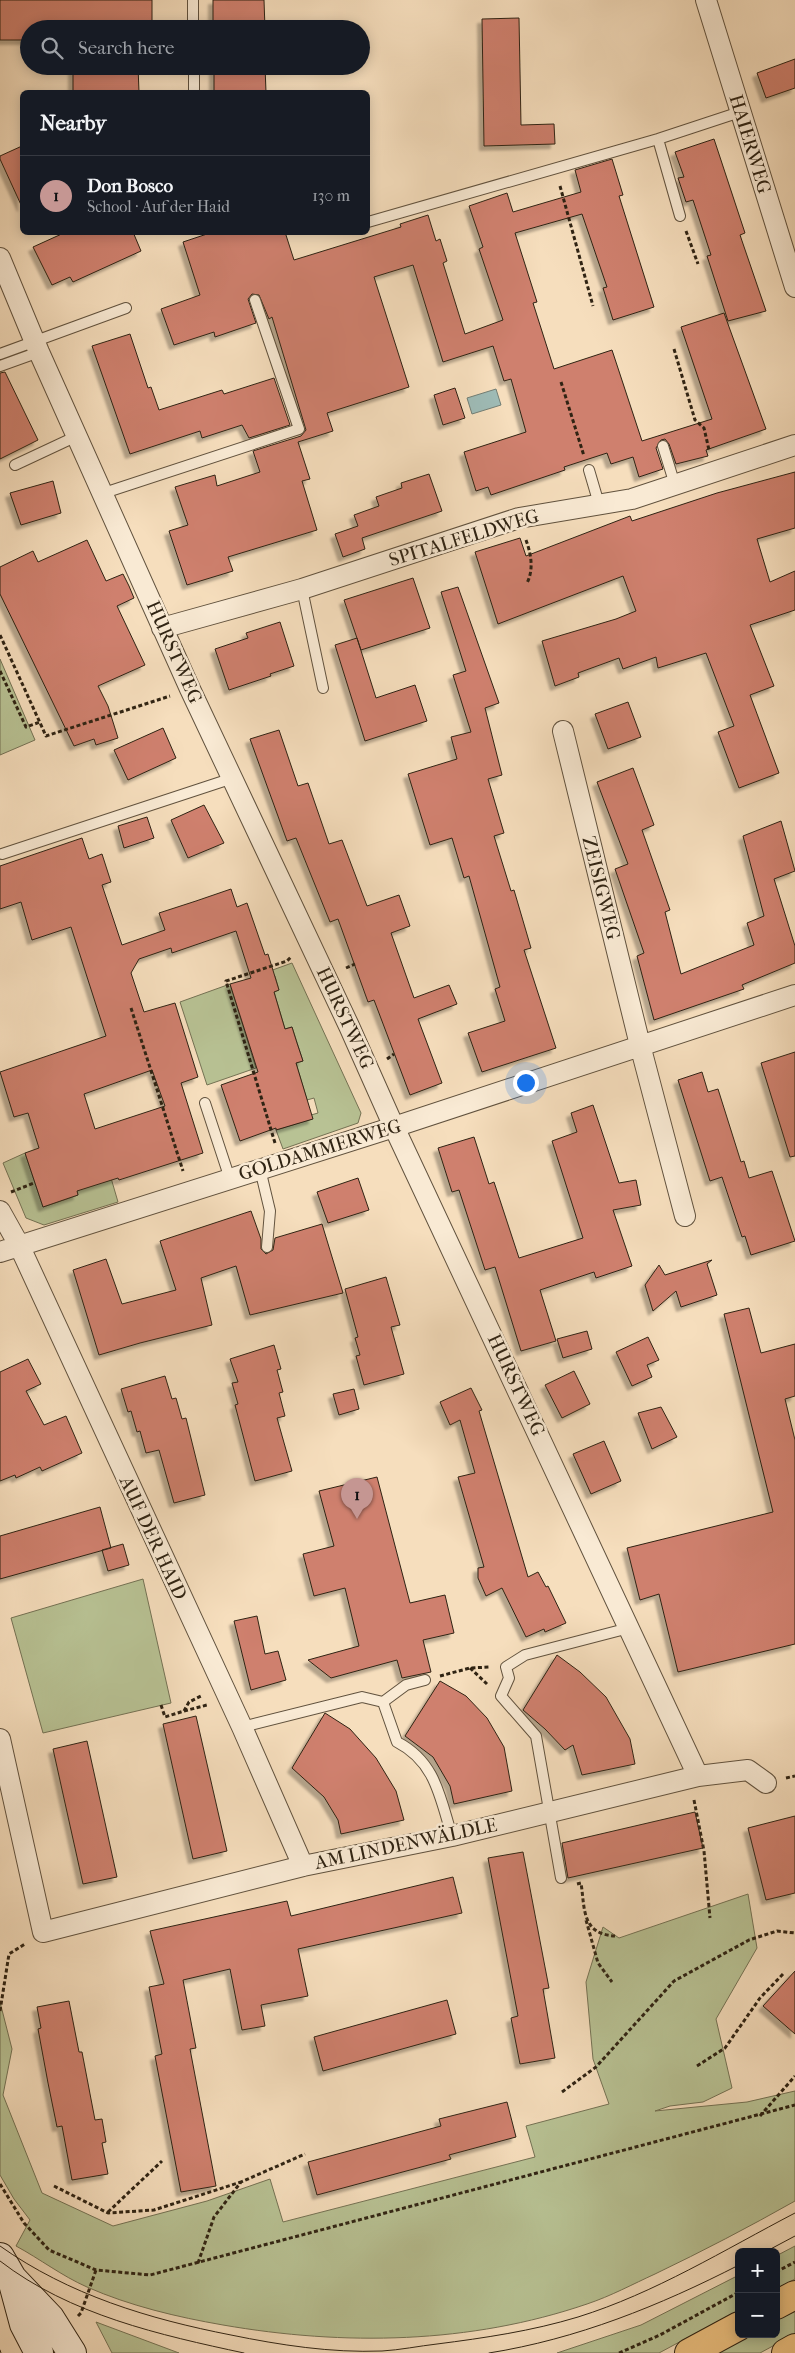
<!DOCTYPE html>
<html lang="en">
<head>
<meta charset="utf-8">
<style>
	:root { --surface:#171b24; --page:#20242c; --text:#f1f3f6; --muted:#9ea1a6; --line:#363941; --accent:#c59692 }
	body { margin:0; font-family:"IM FELL French Canon",serif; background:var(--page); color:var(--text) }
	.controls { position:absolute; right:15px; bottom:15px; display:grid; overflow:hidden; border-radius:8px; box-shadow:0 2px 12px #0003 }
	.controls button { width:45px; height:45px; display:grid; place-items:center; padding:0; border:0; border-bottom:1px solid var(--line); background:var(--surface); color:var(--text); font:25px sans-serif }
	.you { position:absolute; left:525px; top:1082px; width:18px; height:18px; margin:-12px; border:4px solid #fff; border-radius:50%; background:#1a73e8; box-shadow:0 0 0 8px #1a73e833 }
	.badge { display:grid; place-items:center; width:32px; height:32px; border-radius:50%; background:var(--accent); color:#111; font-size:16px; font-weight:700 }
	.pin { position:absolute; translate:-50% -41px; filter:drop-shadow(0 1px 2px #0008) }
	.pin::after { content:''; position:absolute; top:26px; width:18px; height:15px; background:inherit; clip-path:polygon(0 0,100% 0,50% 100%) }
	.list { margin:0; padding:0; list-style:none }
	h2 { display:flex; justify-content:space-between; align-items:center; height:65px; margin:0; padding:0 20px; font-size:21px }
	h2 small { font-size:16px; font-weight:400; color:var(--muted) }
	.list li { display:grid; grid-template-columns:32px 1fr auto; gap:15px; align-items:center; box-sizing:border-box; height:80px; padding:0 20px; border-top:1px solid var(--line) }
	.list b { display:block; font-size:19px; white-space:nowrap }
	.list p { margin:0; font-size:16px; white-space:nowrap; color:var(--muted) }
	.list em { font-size:16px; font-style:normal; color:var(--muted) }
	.icon { flex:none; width:28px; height:28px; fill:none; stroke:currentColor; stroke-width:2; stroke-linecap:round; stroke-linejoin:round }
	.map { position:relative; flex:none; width:795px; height:2353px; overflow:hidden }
	.search { position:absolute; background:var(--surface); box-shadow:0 2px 12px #0003; left:20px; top:20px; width:350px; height:55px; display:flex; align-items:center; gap:12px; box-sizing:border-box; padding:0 18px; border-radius:28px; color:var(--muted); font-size:19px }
	.panel { position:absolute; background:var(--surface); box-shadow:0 2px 12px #0003; left:20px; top:90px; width:350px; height:145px; border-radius:8px }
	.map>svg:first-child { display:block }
	.green { fill:#b8c294; stroke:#747254 }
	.water { fill:#9ebbb6; stroke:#727e75 }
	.building { fill:#cf806e; stroke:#2f2313; fill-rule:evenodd; filter:url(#shadow) }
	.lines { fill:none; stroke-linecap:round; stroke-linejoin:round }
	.lane-casing { stroke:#61523e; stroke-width:12 }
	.street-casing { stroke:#61523e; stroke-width:22 }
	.secondary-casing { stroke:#2f2313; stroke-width:30 }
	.primary-casing { stroke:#2f2313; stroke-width:30 }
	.path { stroke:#2f2313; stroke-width:3; stroke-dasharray:4 2.5; stroke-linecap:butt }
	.lane { stroke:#f9ead4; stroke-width:10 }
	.street { stroke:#f9ead4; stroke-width:20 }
	.secondary { stroke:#f9ead4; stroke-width:28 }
	.primary { stroke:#ebbf7e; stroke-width:28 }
	.tram { stroke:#2f2313; stroke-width:1 }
	.labels { text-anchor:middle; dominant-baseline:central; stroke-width:5; stroke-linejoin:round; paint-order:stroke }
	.street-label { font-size:19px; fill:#2f2313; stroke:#f9ead4 }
</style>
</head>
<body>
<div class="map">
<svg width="795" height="2353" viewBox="0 0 795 2353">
	<defs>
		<filter id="shadow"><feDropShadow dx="-4.5" dy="4.5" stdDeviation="1" flood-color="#0004"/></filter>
	</defs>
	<rect width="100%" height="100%" fill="#f6debd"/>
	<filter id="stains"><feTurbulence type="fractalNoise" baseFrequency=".004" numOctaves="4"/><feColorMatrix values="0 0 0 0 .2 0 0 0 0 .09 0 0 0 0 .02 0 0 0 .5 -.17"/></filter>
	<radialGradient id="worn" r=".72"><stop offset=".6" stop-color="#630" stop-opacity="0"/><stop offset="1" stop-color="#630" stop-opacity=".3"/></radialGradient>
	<path class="green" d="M0,659L35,740L0,755Z
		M292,963L361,1113L358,1123L283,1149L276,1130L312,1119L311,1115L318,1113L314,1098L307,1100L296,1063L303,1061L292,1027L285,1029L274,992L279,990L275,976L267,972Z
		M230,984L256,1068L207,1085L180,1002Z
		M97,1130L118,1202L44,1225L26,1218L3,1163L25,1153L43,1207L78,1195L77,1191Z
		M143,1579L171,1703L43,1733L11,1618Z
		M748,1894L757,1948L716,2019L732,2088L703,2102L670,2106L655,2111L747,2102L795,2091V2201C749,2227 703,2251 655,2274C633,2284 611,2296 587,2304C470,2344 344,2346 223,2325C177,2317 130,2306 87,2287C62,2276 40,2259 16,2246L30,2220L14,2199L0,2175V2002L12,2049L3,2095L42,2193L113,2226L207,2201L270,2179L283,2222L535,2157L526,2126L609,2104L593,2059L586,1982L603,1927L619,1938Z
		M795,2246V2279L776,2289V2256Z
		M739,2275V2310L659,2353H557L641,2325Z
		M795,2311V2334L760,2353H717L752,2334H776V2321Z
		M96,2322L179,2353H112Z"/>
	<path class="water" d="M496,389L501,405L472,414L467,398Z"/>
	<path class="building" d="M0,0H152V29H29V40H0Z
		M213,0H264L265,29H213Z
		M519,18L521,125L554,124L555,144L484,146L482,19Z
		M795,59V88L766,98L757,73Z
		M73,66H138L139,92H73Z
		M214,66H265L266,92H214Z
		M714,139L745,233L740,235L766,311L728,321L707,256L711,255L693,200L686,202L678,178L684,177L675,152Z
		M22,146V207L0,159V156Z
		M612,159L623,195L619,196L654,307L613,320L603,288L607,287L582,214L515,233L537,302L533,303L554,369L612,350L642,441L712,419L681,327L724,313L766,429L706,450L708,456L676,464L669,444L665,439L661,440L656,448L663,469L639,477L633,457L611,464L607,453L564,467L565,470L491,495L488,487L476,491L464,452L526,432L511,379L504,381L493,346L443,362L413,265L374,277L409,387L327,413L333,431L298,442L310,479L302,481L317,530L228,557L233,571L187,585L169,531L188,525L175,487L215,475L217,486L260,472L253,451L301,436L306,430L272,317L269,319L259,295L252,294L248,299L256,323L215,337L214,332L174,345L161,309L200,295L183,242L213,232H285L294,260L401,227L400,224L428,215L436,241L440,239L447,261L443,263L465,334L503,320L479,249L483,247L469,206L507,193L513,212L581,192L575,170Z
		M66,232H133L141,251L73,282L70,277L52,285L33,247Z
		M130,334L148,388L151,387L159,410L222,390L224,394L274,378L290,425L249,438L242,425L202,438L200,431L130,454L92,346Z
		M5,372L38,440L0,459V373Z
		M455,388L465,418L443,425L434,395Z
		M795,472V528L757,539L770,582L795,571V610L750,625L774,686L750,695L779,773L739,788L718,732L734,726L706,653L658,668L656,657L623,669L619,658L578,673L579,677L555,686L542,641L616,619L636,611L623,576L498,624L475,552L520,538L526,556L630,516L632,521L717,493Z
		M429,474L442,511L362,538L365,549L343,557L335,534L358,526L354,515L379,506L376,497L402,488L401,483Z
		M53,481L61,513L21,525L10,493Z
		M87,540L106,581L123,574L129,586L134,598L117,606L145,665L98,686L108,706L118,738L96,745L94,739L74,746L0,594V567L33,551L38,562Z
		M413,578L430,628L361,650L344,600Z
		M458,587L499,703L485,708L502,775L488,779L504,833L494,836L511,891L514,890L531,948L524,950L556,1048L482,1072L468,1033L505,1021L495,989L500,987L469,876L464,878L452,838L430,845L408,774L457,759L451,737L471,732L453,675L466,671L441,592Z
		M280,622L294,666L270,674L271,676L229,690L215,649L248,638L246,633Z
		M357,638L376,698L415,685L427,721L365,741L335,645Z
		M628,702L641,737L608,749L595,714Z
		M163,728L176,758L128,780L114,750Z
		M279,730L298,786L308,783L329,844L342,840L367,906L399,895L410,926L391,933L414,998L449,985L457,1004L418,1019L442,1083L410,1095L374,1000L368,1002L338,919L330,922L296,838L287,841L250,739Z
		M633,768L654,825L642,830L670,910L665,912L681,974L754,945L747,923L764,916L743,836L781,821L795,871L774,879L795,946V963L742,985L744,989L654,1020L637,956L644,953L615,869L628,864L597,782Z
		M204,805L224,843L188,858L171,820Z
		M147,817L154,838L124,848L118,826Z
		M82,838L89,859L102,854L111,882L102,885L122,945L165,930L159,913L196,901L231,889L237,907L247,903L265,955L268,954L279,990L274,992L285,1029L292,1027L297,1043L303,1061L296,1063L313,1119L276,1130V1128L240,1141L221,1085L258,1072L230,984L251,978L236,931L172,953L171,948L139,959L131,973L144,1012L175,1003L198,1077L181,1083L203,1153L119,1180L118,1178L77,1191L78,1195L43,1207L25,1153L39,1148L28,1113L14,1117L0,1072L106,1036L71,927L32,940L21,902L0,909V866ZM152,1070L165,1106L95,1129L84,1094Z
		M795,1052V1156L790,1157L761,1063Z
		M702,1072L708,1092L718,1089L741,1162L744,1161L749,1178L772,1171L795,1241L751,1255L745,1236L742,1237L722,1177L710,1181L678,1080Z
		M593,1105L619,1183L636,1180L641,1205L613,1210L632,1266L596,1278L594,1272L540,1290L556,1341L521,1351L495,1267L485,1270L459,1190L452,1192L438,1148L474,1137L489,1184L494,1182L519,1258L583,1238L552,1141L577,1132L571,1113Z
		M358,1178L369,1210L328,1223L317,1192Z
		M251,1211L261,1239V1249L266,1254L273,1250L275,1238L322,1224L343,1293L250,1315L236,1266L201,1278L212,1325L140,1343L99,1355L73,1270L106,1259L122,1304L176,1290L160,1241Z
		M712,1260L707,1264L717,1295L681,1307L676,1291L653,1311L645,1285L659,1265L665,1275Z
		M386,1277L400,1325L391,1327L404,1374L364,1385L356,1356L360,1355L355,1338L358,1337L345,1289Z
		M749,1308L761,1353L795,1344V1396L785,1399L795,1440V1644L678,1672L659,1594L640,1600L627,1548L773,1512L724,1314Z
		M587,1331L592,1349L563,1358L557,1339Z
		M648,1337L659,1360L647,1365L652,1377L632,1386L616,1352Z
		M274,1345L281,1369L277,1370L283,1392L279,1393L285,1416L277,1418L292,1471L255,1481L235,1405L238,1404L232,1383L238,1382L230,1359Z
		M28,1359L41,1384L26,1391L44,1425L66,1416L82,1453L42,1471L40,1467L16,1478L15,1475L0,1481V1372Z
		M574,1371L590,1404L562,1418L545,1385Z
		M165,1376L172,1399L176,1398L182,1419L186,1418L205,1495L174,1503L159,1450L146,1453L140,1431L137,1432L131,1411L128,1412L121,1389Z
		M471,1388L482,1410L479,1411L528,1577L538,1572L546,1587L548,1586L566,1623L545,1632L544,1629L526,1637L502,1588L486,1596L478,1578V1568L484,1567L458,1477L475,1473L460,1420L450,1425L440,1402Z
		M354,1389L359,1409L339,1415L333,1394Z
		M661,1407L677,1437L652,1449L638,1413Z
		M604,1441L621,1481L591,1494L573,1454Z
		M377,1477L410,1603L445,1595L454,1633L423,1640L431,1672L402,1678L397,1660L331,1678L308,1660L359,1646L345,1588L314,1596L303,1554L334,1546L319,1491Z
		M100,1507L111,1548L0,1579V1536Z
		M123,1544L129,1565L108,1571L102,1550Z
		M257,1616L265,1654L278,1651L286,1680L251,1690L234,1621Z
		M557,1655L580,1672L606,1697L630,1739L635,1764L582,1775L573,1745L565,1750L545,1729L523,1710Z
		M440,1681L466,1696L487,1718L504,1747L512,1791L454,1804L450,1786L433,1757L405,1736Z
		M325,1713L350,1729L376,1758L396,1791L404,1820L341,1834L338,1820L324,1797L292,1768Z
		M196,1716L227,1851L193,1859L163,1724Z
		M87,1741L117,1877L83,1884L53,1749Z
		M695,1812L703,1848L568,1878L562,1843Z
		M795,1816V1893L766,1900L748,1828Z
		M523,1852L549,1988L543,1989L555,2058L520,2064L511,2018L518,2016L488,1858Z
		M453,1877L462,1913L298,1949L308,1996L261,2005L265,2026L242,2030L230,1969L183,1980L196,2048L190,2049L216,2186L181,2192L155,2056L162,2054L149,1987L164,1984L150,1931L287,1901L291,1916Z
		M795,1971V2034L763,2006Z
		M447,2000L456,2034L323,2071L314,2037Z
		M69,2001L79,2052H82L95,2120L102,2119L106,2142L102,2143L108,2174L72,2180L62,2126L57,2127L48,2083L38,2029L41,2028L37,2007Z
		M507,2102L516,2137L449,2155L451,2159L317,2195L308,2162L441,2126L439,2119Z"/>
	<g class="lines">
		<defs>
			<path id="lane" d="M193,0V29
				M194,66V92
				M658,139L680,216
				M368,222L658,139L740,112
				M0,354L126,308
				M0,366L39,352
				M663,446L675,485
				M15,465L77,436
				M589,470L599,504
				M104,493L299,429L255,300
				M302,589L323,688
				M2,854L233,778
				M205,1103L230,1179
				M260,1169L270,1211L267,1247
				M383,1702L397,1742C436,1762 440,1798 452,1836
				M242,1727L362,1697L383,1702L406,1685L425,1680
				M561,1878L536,1736L501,1696L509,1678L506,1667L525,1655L629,1628"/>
			<path id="street" d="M706,0L795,287
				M0,258L39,352L190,689L349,1026L394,1127L698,1776
				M162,628L302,589L519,518L632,499L795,445
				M563,731L640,1045L685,1216
				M0,1211L19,1245L242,1727L303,1866
				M0,1252L394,1127L795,995
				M0,1739L43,1932L303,1866L452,1836L698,1776L748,1770L766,1783"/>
			<path id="secondary" d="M0,2257L11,2276L24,2324L39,2353
				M13,2279L50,2318L72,2353"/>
			<path id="primary" d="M776,2305L795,2295
				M689,2353L739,2326
				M786,2353L795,2348"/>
		</defs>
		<use href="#lane" class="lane-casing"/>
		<use href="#street" class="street-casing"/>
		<use href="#secondary" class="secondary-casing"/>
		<use href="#primary" class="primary-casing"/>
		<path class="path" d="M560,186L593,306
			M686,231L698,264
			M674,349L695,420L704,428L709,450
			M561,382L584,456
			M526,540C531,554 534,569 527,583
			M0,635L46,736L170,696
			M0,671L26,727L40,722
			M346,968L355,964
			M131,1008L183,1171
			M387,1059L394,1054
			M275,1143L226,981L287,961L291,957
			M11,1192L34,1183
			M470,1668L487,1684
			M440,1676L470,1668L490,1667
			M161,1705L165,1717L184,1711L189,1702L203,1695
			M184,1711L207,1705
			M786,1778L795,1776
			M694,1800L704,1851L710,1918
			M577,1884L581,1883C585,1908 581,1934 615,1936
			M586,1920L598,1963L612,1982
			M0,2011L9,1954L25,1944
			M697,2066L725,2048L760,1998L784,1973
			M562,2092L596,2067L674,1981L749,1940L777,1931L795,1933
			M760,2116L795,2076
			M0,2184L24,2223L49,2250L96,2270L150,2275L795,2105
			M54,2186L108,2213L154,2210L241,2182
			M108,2212L162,2161
			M198,2263L214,2217L241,2182L305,2154
			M776,2272L795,2262
			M78,2316L81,2313L96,2270
			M619,2353L660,2335L739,2292"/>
		<use href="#lane" class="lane"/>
		<use href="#street" class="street"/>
		<use href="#secondary" class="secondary"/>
		<use href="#primary" class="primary"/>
		<path class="tram" d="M0,2246C69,2295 149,2319 231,2335C280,2345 331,2353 382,2351C400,2350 419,2346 437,2344C484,2338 532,2331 578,2317C655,2293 724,2250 795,2213
			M765,2252L795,2236
			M0,2261C70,2315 160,2335 244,2353
			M0,2350L1,2353
			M489,2353C577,2339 659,2306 739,2265"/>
	</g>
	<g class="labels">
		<g class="street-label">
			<text transform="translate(750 144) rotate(73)">HAIERWEG</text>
			<text transform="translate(464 538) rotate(-17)">SPITALFELDWEG</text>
			<text transform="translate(174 652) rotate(66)">HURSTWEG</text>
			<text transform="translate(601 888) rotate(76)">ZEISIGWEG</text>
			<text transform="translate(345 1018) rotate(65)">HURSTWEG</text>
			<text transform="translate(320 1150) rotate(-17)">GOLDAMMERWEG</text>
			<text transform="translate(516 1385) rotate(65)">HURSTWEG</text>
			<text transform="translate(153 1538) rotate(65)">AUF DER HAID</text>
			<text transform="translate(406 1844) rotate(-12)">AM LINDENWÄLDLE</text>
		</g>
	</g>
	<rect width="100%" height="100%" filter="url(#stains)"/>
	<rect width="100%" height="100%" fill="url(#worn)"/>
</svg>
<div class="controls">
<button>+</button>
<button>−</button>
</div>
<div class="you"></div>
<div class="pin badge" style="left:357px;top:1519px">1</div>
<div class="search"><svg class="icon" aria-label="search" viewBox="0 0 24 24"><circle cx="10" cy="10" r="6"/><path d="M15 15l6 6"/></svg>Search here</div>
<section class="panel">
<h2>Nearby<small></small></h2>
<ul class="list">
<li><span class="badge">1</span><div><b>Don Bosco</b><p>School · Auf der Haid</p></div><em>130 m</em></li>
</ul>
</section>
</div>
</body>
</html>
